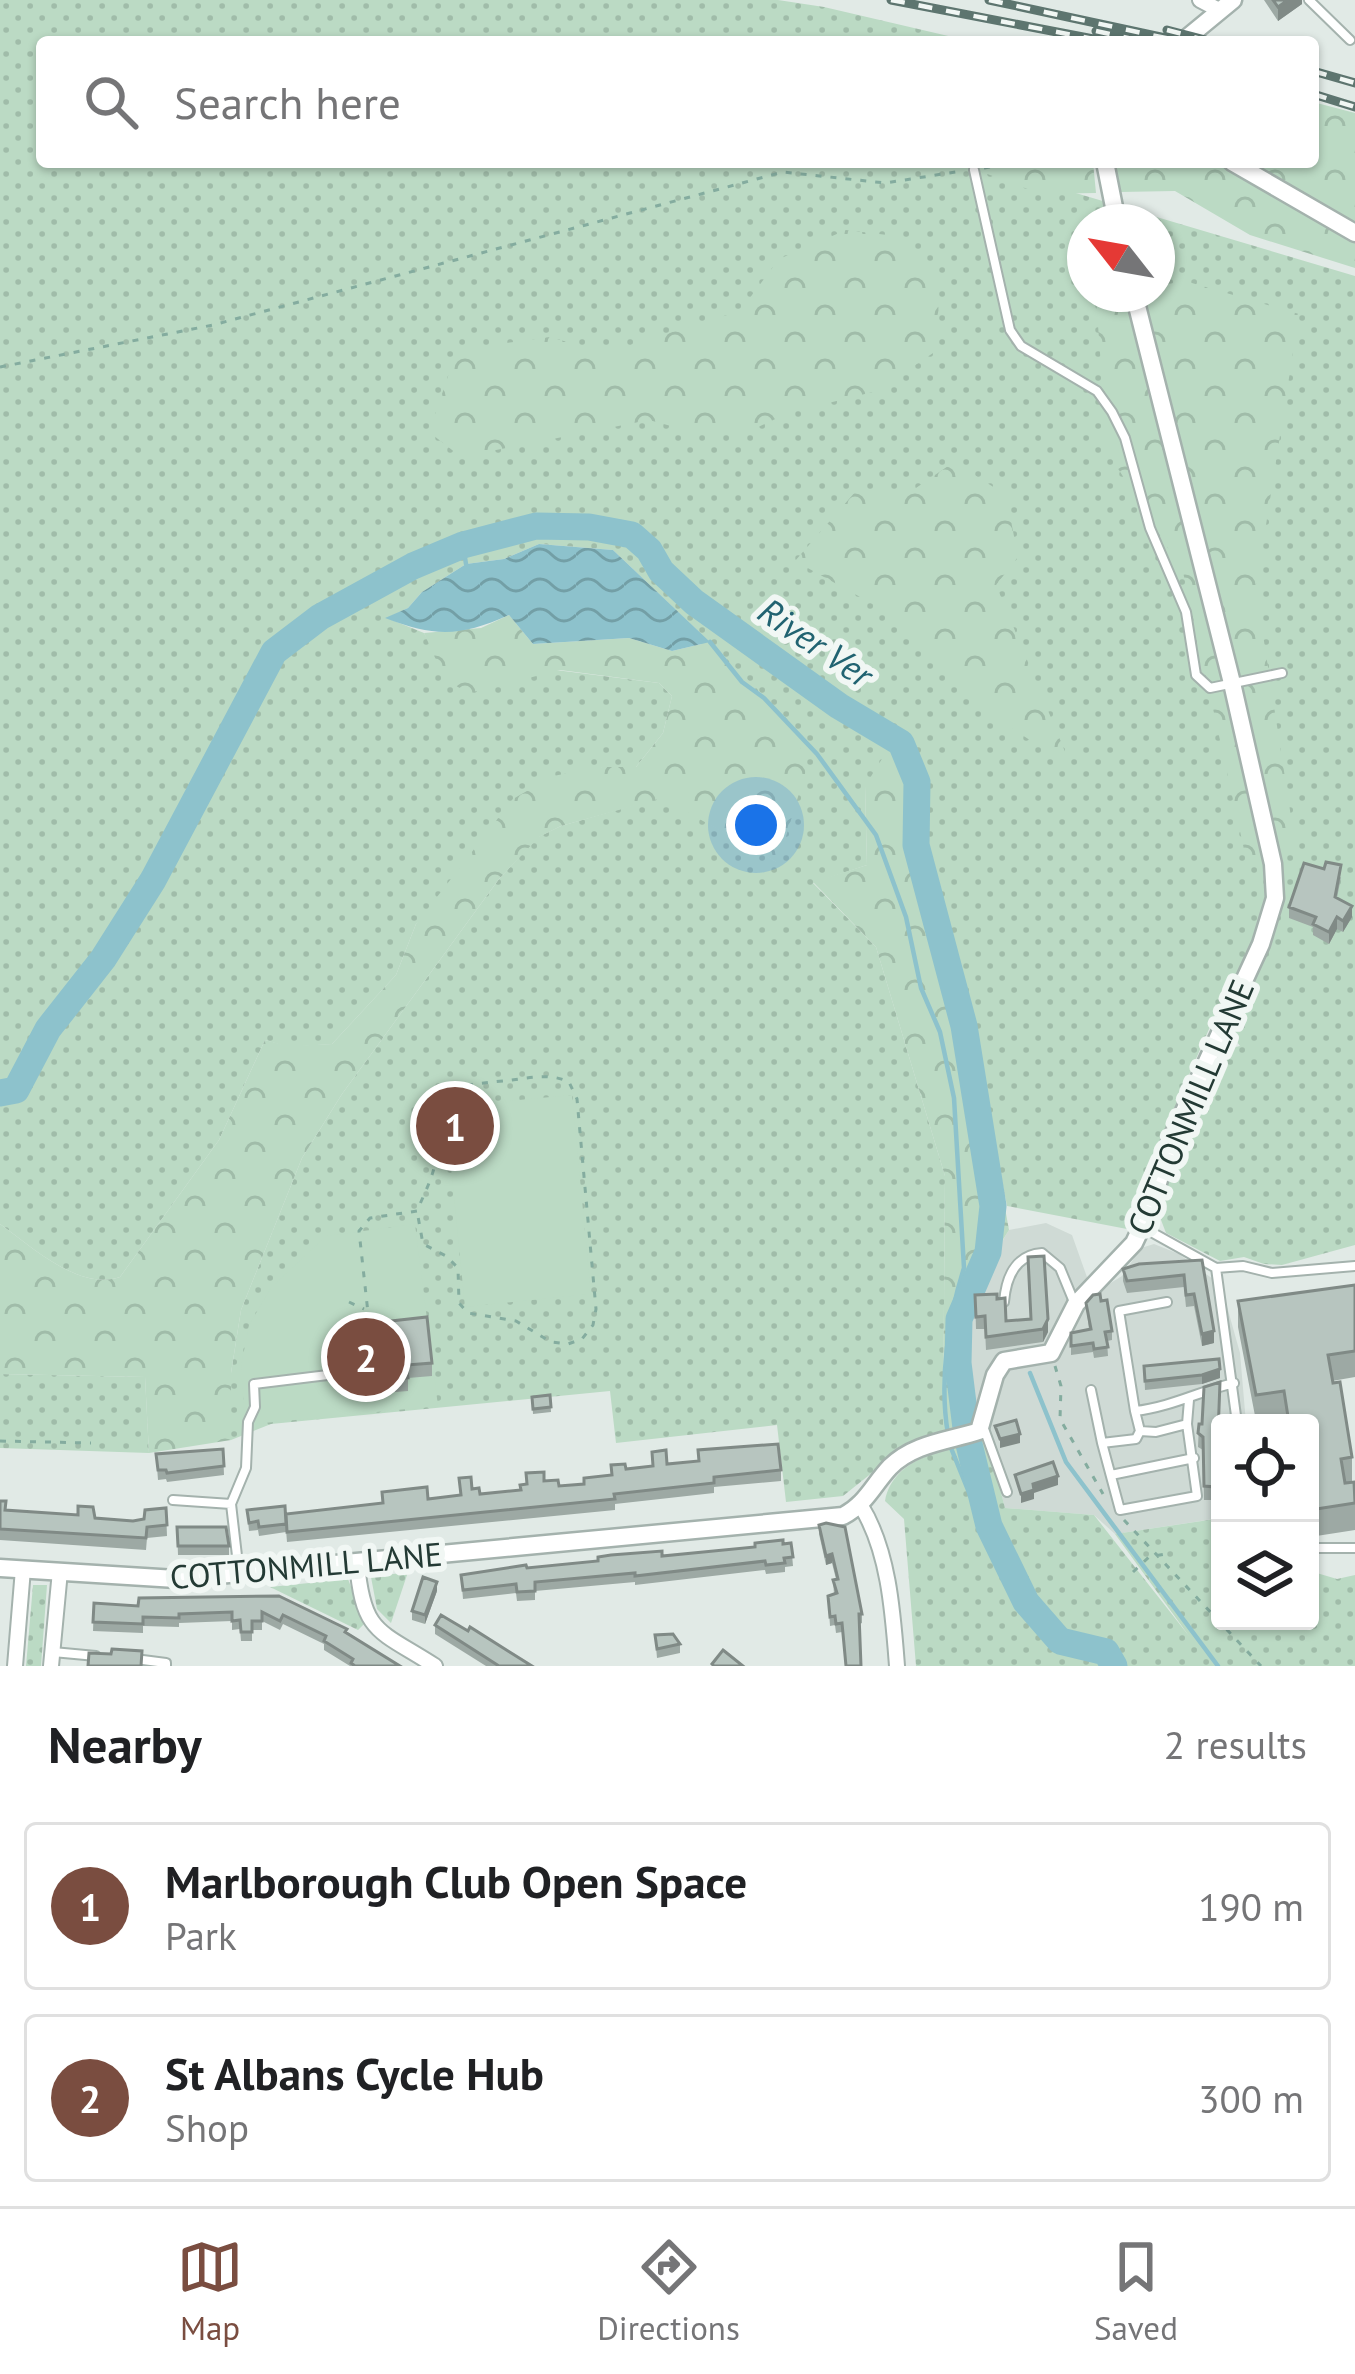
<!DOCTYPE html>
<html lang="en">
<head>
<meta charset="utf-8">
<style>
	:root { --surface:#fff; --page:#f6f6f6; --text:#202124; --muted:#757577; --line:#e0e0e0; --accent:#7a4d40 }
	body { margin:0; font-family:"PT Sans",sans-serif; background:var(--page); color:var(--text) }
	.controls { position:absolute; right:36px; bottom:36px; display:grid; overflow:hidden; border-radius:12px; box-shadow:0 3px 9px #0004 }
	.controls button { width:108px; height:108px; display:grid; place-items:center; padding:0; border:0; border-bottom:3px solid var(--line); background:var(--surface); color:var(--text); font:60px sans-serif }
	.compass { position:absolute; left:1067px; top:204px; width:108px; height:108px; border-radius:50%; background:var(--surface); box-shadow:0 3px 9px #0004; rotate:301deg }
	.you { position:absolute; left:756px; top:825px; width:42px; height:42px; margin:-30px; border:9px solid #fff; border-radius:50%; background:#1a73e8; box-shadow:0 0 0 18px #1a73e833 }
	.badge { display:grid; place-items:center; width:78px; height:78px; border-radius:50%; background:var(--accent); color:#fff; font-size:39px; font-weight:700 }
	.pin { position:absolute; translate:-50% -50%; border:6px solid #fff; box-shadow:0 3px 12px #0006 }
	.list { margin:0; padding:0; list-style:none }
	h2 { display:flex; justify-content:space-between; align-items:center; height:156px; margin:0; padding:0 48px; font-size:51px }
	h2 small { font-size:39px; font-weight:400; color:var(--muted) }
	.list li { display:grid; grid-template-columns:78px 1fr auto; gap:36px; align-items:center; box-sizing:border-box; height:168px; margin:0 24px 24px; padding:0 24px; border:3px solid var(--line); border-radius:12px }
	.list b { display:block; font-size:45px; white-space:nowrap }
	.list p { margin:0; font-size:39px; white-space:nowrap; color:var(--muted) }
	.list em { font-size:39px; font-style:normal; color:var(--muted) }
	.icon { flex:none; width:66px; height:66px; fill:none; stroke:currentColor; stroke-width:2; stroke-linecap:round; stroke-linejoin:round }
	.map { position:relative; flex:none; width:1355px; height:1666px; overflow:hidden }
	.search { position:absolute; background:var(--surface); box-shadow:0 3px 9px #0004; left:36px; right:36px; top:36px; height:132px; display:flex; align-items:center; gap:30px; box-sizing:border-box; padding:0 42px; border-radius:12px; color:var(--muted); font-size:45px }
	.sheet { height:540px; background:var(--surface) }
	nav { display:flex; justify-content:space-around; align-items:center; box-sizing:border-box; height:168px; border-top:3px solid var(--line); background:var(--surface); font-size:33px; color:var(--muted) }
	nav a { display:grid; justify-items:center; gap:6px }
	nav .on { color:var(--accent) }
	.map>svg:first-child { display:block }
	.built { fill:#cfdad5 }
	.green { fill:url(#green-dots); fill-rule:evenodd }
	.forest { fill:url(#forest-crowns) }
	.pitch { fill:#bbdac4 }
	.water { fill:url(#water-waves) }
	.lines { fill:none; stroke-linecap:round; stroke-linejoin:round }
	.stream { stroke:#8dc2cc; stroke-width:4.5 }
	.river { stroke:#8dc2cc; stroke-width:27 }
	.service-casing { stroke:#a4b2ad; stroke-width:12 }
	.minor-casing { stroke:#a4b2ad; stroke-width:18 }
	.tertiary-casing { stroke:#a4b2ad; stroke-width:21 }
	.path { stroke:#84ac9f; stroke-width:3; stroke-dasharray:6 9; stroke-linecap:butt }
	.service { stroke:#fff; stroke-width:8 }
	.minor { stroke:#fff; stroke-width:14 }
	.tertiary { stroke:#fff; stroke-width:16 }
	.rail-casing { stroke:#5d756f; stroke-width:9 }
	.rail { stroke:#f1f7f4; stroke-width:4.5; stroke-dasharray:14; stroke-linecap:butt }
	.wall { fill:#9da9a4 }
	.shaded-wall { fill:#808a86 }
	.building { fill:#b7c5bf; stroke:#808a86; stroke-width:3 }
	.labels { text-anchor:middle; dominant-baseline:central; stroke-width:12; stroke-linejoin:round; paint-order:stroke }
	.street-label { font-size:33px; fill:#233a34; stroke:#f1f7f4 }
	.water-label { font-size:36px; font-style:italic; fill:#216371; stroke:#f1f7f4 }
</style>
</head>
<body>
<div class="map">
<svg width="1355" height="1666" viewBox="0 0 1355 1666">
	<defs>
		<pattern id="green-dots" width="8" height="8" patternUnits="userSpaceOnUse" patternTransform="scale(3)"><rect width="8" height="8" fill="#bbdac4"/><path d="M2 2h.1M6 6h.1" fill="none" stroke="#a0bca9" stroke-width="1.8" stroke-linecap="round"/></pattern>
		<pattern id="forest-crowns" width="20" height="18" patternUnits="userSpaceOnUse" patternTransform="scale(3)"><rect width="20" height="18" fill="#bbdac4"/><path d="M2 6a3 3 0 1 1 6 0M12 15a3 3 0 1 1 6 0" fill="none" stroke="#a0bca9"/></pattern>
		<pattern id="water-waves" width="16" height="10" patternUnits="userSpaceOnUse" patternTransform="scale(3)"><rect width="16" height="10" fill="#8dc2cc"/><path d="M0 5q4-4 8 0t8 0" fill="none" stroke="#739fa6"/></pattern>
	</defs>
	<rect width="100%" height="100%" fill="#e1eae6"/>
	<path class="built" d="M1046,1223L1072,1235L1093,1294L1122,1276L1141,1248L1154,1244L1179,1254L1221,1285L1240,1353L1246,1423H1220V1528L1214,1519L1115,1534L1094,1515L1005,1508L987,1439L969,1417L962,1365L964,1320L979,1279L1009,1230Z"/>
	<path class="green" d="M0,0H778L824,7L974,42H42V162H1005L1008,173L1355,276V1245L1282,1265L1264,1264L1244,1257L1220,1261L1166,1233L1158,1212L1186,1121L1219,1051L1240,1046L1216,1013L1157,1148L1127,1229L1007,1206L979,1065L923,848L921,782L865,786L867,865L813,883L876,947L945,1176L943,1432L888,1460L843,1496L786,1502L777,1425L616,1443L610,1391L271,1424L231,1440V1373L241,1310L302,1158L342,1094L499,879L538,837L561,826L662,797L777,862L697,630L613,550L539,544L504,559L466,564L422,592L408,608L387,618L424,633L436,655L659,683L672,696L663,733L636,767H602L416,924L396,975L332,1044L288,1047L265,1040L219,1140L120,1277C79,1291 32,1247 0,1224ZM1085,222H1157V294H1085Z
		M0,1374L145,1377L149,1453L0,1448Z
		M987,1439L1005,1508L1094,1515L1189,1636L1115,1534L1215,1519L1220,1528V1621H1310V1571L1337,1579L1355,1575V1666H916L904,1519L885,1501C894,1455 948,1450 987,1439Z
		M408,1572L391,1623L377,1609L371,1577Z
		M348,1579L365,1623L358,1630L270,1587Z
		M33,1585H47L41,1666H26Z"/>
	<path class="forest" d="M1313,102L1355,113V268L1250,235L1175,191L1120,192L1114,162H1313Z
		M978,162H1093L1096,193L1041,194L982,172Z
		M846,230L904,237L938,282L939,349L877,391L788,413L754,429L711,437L649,420L461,457L429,432L457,350L550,337L605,353L740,311L779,259Z
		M1185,281L1299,314L1256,589L1295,843L1271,871L1247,863L1183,572L1107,451L1096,297L1157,294V286Z
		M954,462L1006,495L1018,557L996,585L1071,766L973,704L900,619L795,561L856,491L913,490Z
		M509,615L533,644L629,638L672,651L710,642L793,725L807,767L778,863L662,798L561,826L539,837L499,879L342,1094L302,1158L241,1310L231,1373V1440L149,1453L145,1377L0,1374V1224C32,1247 79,1291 120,1277L219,1140L265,1040L288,1046L332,1044L396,975L416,924L513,799L553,776L602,767H636L663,733L672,696L659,683L560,670L469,693L445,680L424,633L481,628Z
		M900,730L921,782L923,848L979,1065L1009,1230C992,1258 968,1289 964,1323C960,1349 973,1409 964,1425L943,1432L945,1176L876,947L813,882L867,865L865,786Z"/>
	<path class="pitch" d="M572,1095L591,1294L465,1307L445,1107Z
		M415,1224L438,1406L245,1425L241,1366L249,1325L271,1288L326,1236Z"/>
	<path class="water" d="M539,544L613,550L710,642L672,651L629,638L533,644L509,615C460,637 435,637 385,618L408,608L422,592L466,564L504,559Z"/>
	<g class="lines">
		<path class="stream" d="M463,545L466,564
			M710,642L742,682L764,698L817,754L876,835L906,917L921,988L940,1032L954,1098L964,1268C948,1318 939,1382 948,1434
			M1030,1373L1066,1462L1218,1666
			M951,1448L972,1500L989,1526"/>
		<path class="river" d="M0,1093L16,1090L48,1029L103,959L153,880L274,652L320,617L413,566L463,545L536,526L589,527L632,535L649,550L661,571L694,602L839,706L901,743L917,782L916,845L964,1026L993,1206L988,1252L959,1319L958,1363L967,1436L989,1526L1026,1602L1060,1641L1106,1652L1114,1666"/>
		<defs>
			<path id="service" d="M1309,0L1350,40
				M974,170L1010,330L1021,346L1097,391L1112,412L1125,438L1150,528L1186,612L1196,675L1210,688L1282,673
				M1144,1228L1216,1268L1243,1266L1272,1273L1355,1266
				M1216,1268L1237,1423
				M1004,1302C1006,1278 1015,1255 1042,1253L1060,1268L1074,1302
				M1091,1390L1102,1443L1136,1439L1140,1431L1135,1411C1171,1407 1200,1391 1234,1383
				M1135,1411L1119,1311L1167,1302
				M983,1426L1007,1492
				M1140,1431L1156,1432L1187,1424L1189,1400
				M1102,1443L1120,1510L1197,1496L1187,1424
				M1111,1475L1194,1458
				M173,1500L231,1504
				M1310,1548H1355
				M239,1573L231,1504L246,1468L248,1422L255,1407L254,1384L344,1373L341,1335
				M53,1652L96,1656
				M135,1659L166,1663V1666"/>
			<path id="minor" d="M1200,0L1219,10
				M861,1506C889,1551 893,1614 897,1666
				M357,1563C363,1634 379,1630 435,1666
				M15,1666L23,1569
				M51,1666L60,1571"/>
			<path id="tertiary" d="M1182,42L1233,0
				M1105,162L1117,222
				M1232,162L1355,233
				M0,1568L176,1579L843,1516C866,1504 873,1485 890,1467C914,1443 949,1441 979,1431L995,1375L1004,1361L1051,1353L1076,1304L1134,1243L1151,1207L1170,1142L1261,944L1275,898L1273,864L1232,683L1134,294"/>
		</defs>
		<use href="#service" class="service-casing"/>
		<use href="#minor" class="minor-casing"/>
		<use href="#tertiary" class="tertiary-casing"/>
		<path class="path" d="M984,168L1021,162
			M0,367L213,325L783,172L885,183L962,171
			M349,1302L364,1309
			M369,1322L359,1231L370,1218L417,1211C424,1194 434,1176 436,1157C444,1092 430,1088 503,1081C525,1079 549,1072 569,1082L577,1099L596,1309L593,1325L582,1339L568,1344L551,1342L516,1321L468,1313L459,1303L458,1268L446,1256L423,1244L417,1211
			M1055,1366L1061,1386L1060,1419L1103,1494
			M0,1441L91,1443
			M1124,1520L1261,1666
			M1133,1572L1149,1557L1165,1554"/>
		<use href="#service" class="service"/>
		<use href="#minor" class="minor"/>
		<use href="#tertiary" class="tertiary"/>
		<defs>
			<path id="rail" d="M891,0L1109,42
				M989,0L1184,42
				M1167,30L1213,42
				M1096,31L1146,42
				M1313,71L1355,83
				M1313,94L1355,107"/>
		</defs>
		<use href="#rail" class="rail-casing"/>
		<use href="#rail" class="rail"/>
	</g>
	<path class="wall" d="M1264,0H1302V4L1278,21Z
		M1341,877L1337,898L1352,917L1343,932L1337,929L1329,944L1313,935V927L1289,918V907Z
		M1202,1260L1214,1343L1202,1346L1194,1306L1186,1307L1184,1287L1127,1293L1123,1281V1269Z
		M1355,1285V1377L1332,1381L1352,1457V1482L1355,1487V1530L1310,1537V1423H1285L1284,1417L1256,1421L1238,1327V1301Z
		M975,1295L997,1299L1006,1321L1030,1319L1048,1332L1043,1342L986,1350L985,1329H976Z
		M1101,1301L1112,1331V1340L1107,1341L1108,1356L1094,1358L1093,1352L1071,1355V1333L1089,1330L1086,1303Z
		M355,1325L432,1363V1376L408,1378V1391L395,1392L393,1367L383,1368L382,1363L357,1366Z
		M1144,1366L1220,1378L1202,1384L1145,1390Z
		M1220,1382L1216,1500H1204L1203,1450L1198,1447L1199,1424H1202Z
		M550,1395L551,1412L533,1414L532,1397Z
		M223,1449L224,1475L167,1482L166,1479L158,1480L156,1454Z
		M698,1450L781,1470V1481L714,1487V1493L615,1504V1510L287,1542L286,1530V1532L259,1536L258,1530L249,1531L247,1510L286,1519L382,1503V1492L428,1499L460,1495L459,1478L480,1494L521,1490L544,1481L559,1486L584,1484L611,1475V1465L626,1469L652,1466V1452L667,1464L698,1461Z
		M0,1501L5,1510L133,1521L144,1519L166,1508L167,1536L147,1538L146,1550L0,1540Z
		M819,1525L862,1614V1623L842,1632L836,1633L835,1625L830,1626L828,1596L834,1594L833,1580L836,1579L832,1563L826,1565L819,1534Z
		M177,1527L229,1546V1555H178Z
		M791,1543L793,1566L785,1567V1572L766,1574L765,1570L635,1585V1582L535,1591V1600L517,1601L516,1593L463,1599L461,1575Z
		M437,1591L425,1624L412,1620V1611Z
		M279,1596L347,1632L400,1666H350L324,1650V1644L283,1624L280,1630L262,1621V1630H252V1641H241L240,1629L232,1630V1621L179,1623V1627L143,1626V1633L93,1631L94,1603L138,1606Z
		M435,1625L532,1666H486L435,1634Z
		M655,1635L680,1644V1653L657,1658Z"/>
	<path class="shaded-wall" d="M1288,0H1302V4L1278,21V7Z
		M1352,906V917L1343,932V921Z
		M1337,917V929L1329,944V932Z
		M1048,1319V1332L1043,1342V1329Z
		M1214,1331V1343L1202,1346V1334Z
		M1220,1369V1378L1202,1384V1375Z
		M1020,1434V1443L1000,1448V1439Z
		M1058,1476V1485L1034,1493V1499L1021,1503V1494L1033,1484Z
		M832,1554V1563L826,1565V1556Z
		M437,1582V1591L425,1624V1615Z"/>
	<path class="building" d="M1273,0H1288L1278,7Z
		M1326,862L1341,865L1335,897L1352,906L1343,921L1337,917L1329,932L1313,924L1316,917L1289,907L1304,863L1324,869Z
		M1044,1256L1048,1319L1043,1329L986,1337L985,1316L976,1317L975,1295L997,1294V1299L1005,1298L1006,1321L1031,1319L1028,1257Z
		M1202,1260L1214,1331L1202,1334L1194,1294L1186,1295L1184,1275L1127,1281L1123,1269L1139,1264Z
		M1355,1285V1351L1328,1355L1333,1383L1340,1382L1352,1457L1341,1459L1345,1483L1354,1482L1355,1503L1310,1510V1423H1289L1284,1391L1256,1395L1238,1301Z
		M1100,1294L1101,1301L1107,1300L1112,1331L1105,1332L1108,1347L1094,1349L1093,1343L1071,1346V1333L1091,1329L1086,1303L1093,1295Z
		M427,1317L432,1363L406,1365L408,1378L395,1379L393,1354L383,1355L382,1350L357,1353L355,1325Z
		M1219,1359L1220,1369L1202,1375L1145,1381L1144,1366Z
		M1220,1382L1216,1487L1204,1486L1203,1437L1198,1433L1199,1424H1202L1204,1387Z
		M550,1395L551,1407L533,1409L532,1397Z
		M1016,1420L1020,1434L1000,1439L995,1426Z
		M778,1444L781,1470L714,1477V1483L614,1494L615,1499L287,1532L286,1514L383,1503L382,1492L427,1487L428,1499L461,1495L459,1478L471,1477L472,1489L479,1488L480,1494L521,1490L520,1485L527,1484L526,1473L544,1472V1481L558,1480L559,1486L584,1484V1478L612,1475L611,1465L625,1464L626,1469L653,1466L652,1452L666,1450L667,1464L699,1461L698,1450Z
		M223,1449L224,1466L167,1473L166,1470H158L156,1454Z
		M1053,1462L1058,1476L1033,1484L1034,1490L1021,1494L1015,1475Z
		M0,1501H6L5,1510L78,1515V1506L93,1507L95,1518L133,1521L144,1519L145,1510L166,1508L167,1525L147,1527L146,1538L0,1529Z
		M285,1506L286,1524L259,1527L258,1521L249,1523L247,1510Z
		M826,1523L845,1527L862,1614H859L861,1666H846L842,1623L836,1624L835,1616L830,1617L828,1596L837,1593L833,1580L838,1579L832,1554L826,1556L819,1525Z
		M177,1527H226L229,1546H178Z
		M783,1540V1544L791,1543L793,1557L784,1558L785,1563L766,1565L765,1561L635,1576V1573L535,1582V1591L517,1592L516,1584L463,1590L461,1575L526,1565L527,1568L598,1561V1557L611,1555L662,1551V1556L755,1547V1543Z
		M423,1577L437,1582L425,1615L412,1611Z
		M279,1596L347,1629L345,1632L400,1666H355L351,1663L353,1659L324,1641L326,1636L283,1615L280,1621L262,1612V1621H252V1632H241L240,1620L232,1621V1612L179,1614V1618L143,1617V1624L93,1622L94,1603L138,1606L139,1598Z
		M441,1615L468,1631L470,1627L532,1666H499L435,1625Z
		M673,1634L680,1644L657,1649L655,1635Z
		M112,1649L142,1651L141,1666H88L89,1653L111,1654Z
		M723,1650L743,1666H714L712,1664Z"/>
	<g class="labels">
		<g class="street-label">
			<text transform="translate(1190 1107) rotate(-67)">COTTONMILL LANE</text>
			<text transform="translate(306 1565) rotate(-5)">COTTONMILL LANE</text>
		</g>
		<g class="water-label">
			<text transform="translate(816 642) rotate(34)">River Ver</text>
		</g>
	</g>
</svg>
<div class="controls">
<button><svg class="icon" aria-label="locate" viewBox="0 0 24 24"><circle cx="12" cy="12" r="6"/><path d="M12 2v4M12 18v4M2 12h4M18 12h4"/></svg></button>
<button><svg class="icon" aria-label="layers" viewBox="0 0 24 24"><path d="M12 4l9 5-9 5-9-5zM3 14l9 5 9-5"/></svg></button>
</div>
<svg class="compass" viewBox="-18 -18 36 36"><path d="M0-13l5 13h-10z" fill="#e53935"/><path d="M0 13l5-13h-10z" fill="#757577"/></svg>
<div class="you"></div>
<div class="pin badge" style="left:455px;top:1126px">1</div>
<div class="pin badge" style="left:366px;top:1357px">2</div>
<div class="search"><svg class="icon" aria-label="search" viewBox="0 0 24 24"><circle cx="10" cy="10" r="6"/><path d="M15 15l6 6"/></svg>Search here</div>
</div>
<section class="sheet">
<h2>Nearby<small>2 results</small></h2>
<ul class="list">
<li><span class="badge">1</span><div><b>Marlborough Club Open Space</b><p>Park</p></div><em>190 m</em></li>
<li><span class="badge">2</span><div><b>St Albans Cycle Hub</b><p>Shop</p></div><em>300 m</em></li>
</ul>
</section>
<nav>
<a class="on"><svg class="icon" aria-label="map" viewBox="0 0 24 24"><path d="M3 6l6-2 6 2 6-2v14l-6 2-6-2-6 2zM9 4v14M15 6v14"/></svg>Map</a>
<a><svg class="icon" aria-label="directions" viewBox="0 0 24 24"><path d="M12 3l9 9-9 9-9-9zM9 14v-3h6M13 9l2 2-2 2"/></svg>Directions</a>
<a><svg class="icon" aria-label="saved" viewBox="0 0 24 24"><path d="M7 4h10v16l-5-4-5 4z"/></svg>Saved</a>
</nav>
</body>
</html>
